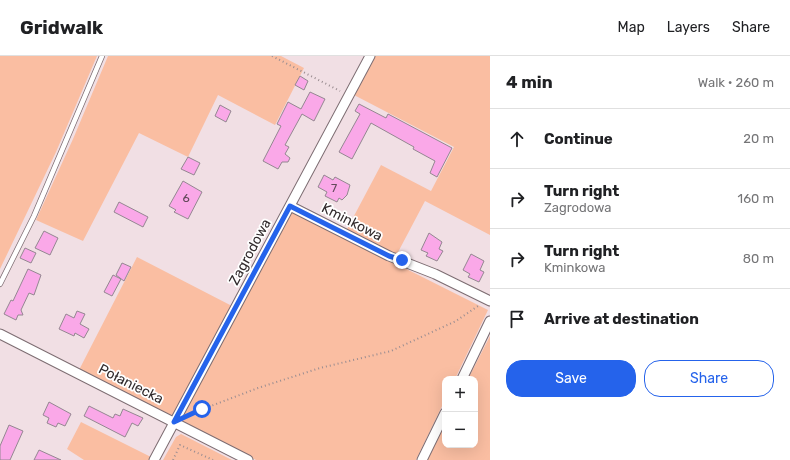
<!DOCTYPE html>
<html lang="en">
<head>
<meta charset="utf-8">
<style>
	:root { --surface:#fff; --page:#f6f6f6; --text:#202124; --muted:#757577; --line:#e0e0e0; --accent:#2563eb }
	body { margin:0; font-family:Rubik,sans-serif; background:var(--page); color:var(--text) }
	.controls { position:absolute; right:12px; bottom:12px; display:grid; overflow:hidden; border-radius:8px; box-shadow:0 4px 16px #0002 }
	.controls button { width:36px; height:36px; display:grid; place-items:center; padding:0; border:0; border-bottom:1px solid var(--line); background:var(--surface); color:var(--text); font:20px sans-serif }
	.stop { position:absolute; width:12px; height:12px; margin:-9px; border:3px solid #2563eb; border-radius:50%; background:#fff }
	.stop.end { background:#2563eb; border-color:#fff; box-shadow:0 1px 4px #0008 }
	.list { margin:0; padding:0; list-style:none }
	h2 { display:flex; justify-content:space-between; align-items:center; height:52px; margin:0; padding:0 16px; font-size:17px }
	h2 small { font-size:13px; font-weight:400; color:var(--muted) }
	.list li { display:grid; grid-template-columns:26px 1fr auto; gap:12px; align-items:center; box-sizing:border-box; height:60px; padding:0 16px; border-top:1px solid var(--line) }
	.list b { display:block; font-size:15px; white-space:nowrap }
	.list p { margin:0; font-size:13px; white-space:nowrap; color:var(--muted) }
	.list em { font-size:13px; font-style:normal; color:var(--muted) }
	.actions { display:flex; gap:8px; padding:12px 16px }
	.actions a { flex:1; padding:9px 0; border:1px solid var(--accent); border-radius:16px; text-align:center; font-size:14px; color:var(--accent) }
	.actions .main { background:var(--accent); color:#fff }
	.icon { flex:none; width:22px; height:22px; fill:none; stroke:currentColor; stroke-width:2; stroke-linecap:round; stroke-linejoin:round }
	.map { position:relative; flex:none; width:490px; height:404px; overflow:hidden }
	header { display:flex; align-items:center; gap:24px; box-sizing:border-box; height:56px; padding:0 20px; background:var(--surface); border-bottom:1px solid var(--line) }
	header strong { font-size:19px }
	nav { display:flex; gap:22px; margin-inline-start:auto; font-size:14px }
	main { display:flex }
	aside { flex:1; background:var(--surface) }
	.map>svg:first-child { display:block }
	.green { fill:#fabea2 }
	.building { fill:#faa8e8; stroke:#948791 }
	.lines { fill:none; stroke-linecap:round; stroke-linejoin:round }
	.service-casing { stroke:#7d6d72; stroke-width:6 }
	.minor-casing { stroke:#7d6d72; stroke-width:11 }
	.path { stroke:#9a8d91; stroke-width:2; stroke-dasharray:1 3; stroke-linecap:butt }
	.service { stroke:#fff; stroke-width:4.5 }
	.minor { stroke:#fff; stroke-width:9 }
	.route { stroke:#2563eb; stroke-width:5 }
	.labels { text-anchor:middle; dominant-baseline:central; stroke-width:3.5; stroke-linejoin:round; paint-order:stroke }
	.number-label { font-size:12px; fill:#634a5b }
	.street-label { font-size:14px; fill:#312a2c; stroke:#fff }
</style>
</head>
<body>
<header>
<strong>Gridwalk</strong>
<nav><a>Map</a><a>Layers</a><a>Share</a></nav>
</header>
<main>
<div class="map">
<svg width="490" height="404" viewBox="0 0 490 404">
	<rect width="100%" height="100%" fill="#f1dfe4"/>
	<path class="green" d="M0,0H97L56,96L0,213Z
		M108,0H281L304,12L275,69L218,39L188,101L139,77L83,185L36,164L73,83Z
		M375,0H490V179L425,145L396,200L346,175L381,109L431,135L454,91L354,39Z
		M291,155L488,254L455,323H445V344L416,404H256L179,365Z
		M137,201L232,250L172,362L79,314Z
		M490,280V404H427L445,368V389H475V323H468Z
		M81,366L151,401L149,404H84L67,393Z
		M181,378L232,404H163L176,381Z"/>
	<path class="building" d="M300,20L308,25L304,34L295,29Z
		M310,36L325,43L314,65L302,58L285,89L289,91L285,98L290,102L288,106H282L278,113L263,105L281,70L277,68L288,46L301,53Z
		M359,48L386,62L388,58L452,92L437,121L430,117L435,105L413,93L414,91L371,67L352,103L339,96L360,58L355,55Z
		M220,49L231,55L226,66L215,60Z
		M188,101L200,107L194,119L181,113Z
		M324,119L333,124L335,121L350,129L347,139L342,144L339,142L337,146L325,140L327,136L318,131Z
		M183,125L202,136L188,163L174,156L176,154L169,150Z
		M119,146L148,161L143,171L114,156Z
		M44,175L58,182L50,199L35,192Z
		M429,177L442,186L439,193L443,195L437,205L426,200L428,197L421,194Z
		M25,192L36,197L31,207L20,202Z
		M471,198L484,205L480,214L484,216L479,226L468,221L470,218L463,214Z
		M122,207L131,211L124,225L116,219Z
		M28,213L41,219L34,239L29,237L21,254L23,259H18L16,264L4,258L11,244L13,245Z
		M113,219L121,223L112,240L104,236Z
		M77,255L85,258L80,268L89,273L84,282L75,277L74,280L59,273L66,258L74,262Z
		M49,346L71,358L65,370L58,367L56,371L47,367L49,362L43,359Z
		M89,350L113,362L115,358L120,360L123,353L143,362L138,370L132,367L125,381L84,360Z
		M9,369L23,375L10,404H0V390Z
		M39,394L61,404H34Z"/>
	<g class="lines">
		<defs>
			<path id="service" d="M0,228L34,160L102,0"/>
			<path id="minor" d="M290,150L389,200L435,218L490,245
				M0,278L248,404
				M462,323L490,265
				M154,404L370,0
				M422,404L445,357"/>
		</defs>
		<use href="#service" class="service-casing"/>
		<use href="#minor" class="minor-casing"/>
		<path class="path" d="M272,0L340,35
			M190,358L258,332L320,312L391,295L456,265L478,250
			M173,404L180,389L213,404"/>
		<use href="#service" class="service"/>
		<use href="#minor" class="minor"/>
	</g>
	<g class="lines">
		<path class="route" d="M202,353L174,366L290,150L389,200L402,204"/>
	</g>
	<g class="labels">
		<g class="number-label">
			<text x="334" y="132">7</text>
			<text x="186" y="142">6</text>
		</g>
		<g class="street-label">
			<text transform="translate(352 166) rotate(27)">Kminkowa</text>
			<text transform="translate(250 196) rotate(-62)">Zagrodowa</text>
			<text transform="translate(131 328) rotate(27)">Połaniecka</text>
		</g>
	</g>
</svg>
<div class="controls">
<button>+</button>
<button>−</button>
</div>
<div class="stop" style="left:202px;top:353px"></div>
<div class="stop end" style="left:402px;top:204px"></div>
</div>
<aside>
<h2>4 min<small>Walk · 260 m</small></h2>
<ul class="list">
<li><svg class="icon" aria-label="ahead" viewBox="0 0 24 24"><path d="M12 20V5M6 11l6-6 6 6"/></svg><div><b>Continue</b></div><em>20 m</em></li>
<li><svg class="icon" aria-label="right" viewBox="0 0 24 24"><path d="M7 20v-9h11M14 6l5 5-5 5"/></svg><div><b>Turn right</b><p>Zagrodowa</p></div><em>160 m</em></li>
<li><svg class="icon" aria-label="right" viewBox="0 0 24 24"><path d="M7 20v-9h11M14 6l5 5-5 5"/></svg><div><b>Turn right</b><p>Kminkowa</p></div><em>80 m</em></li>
<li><svg class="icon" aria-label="arrive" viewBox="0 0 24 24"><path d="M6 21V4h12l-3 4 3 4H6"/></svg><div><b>Arrive at destination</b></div></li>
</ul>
<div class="actions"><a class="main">Save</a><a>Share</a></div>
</aside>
</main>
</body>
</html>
